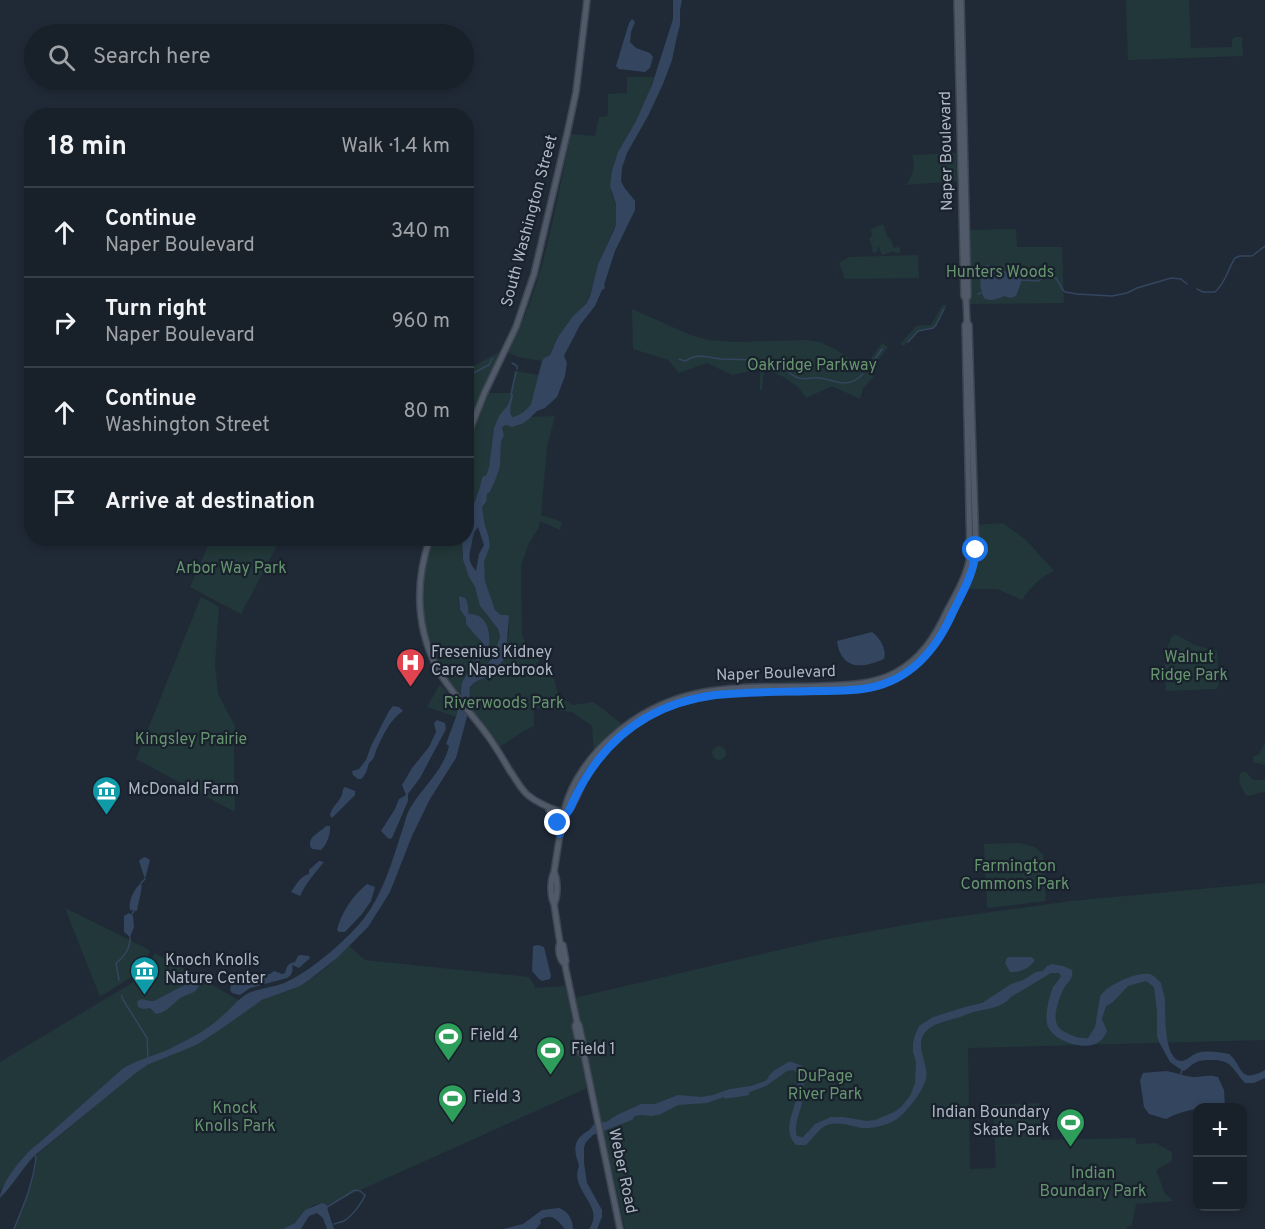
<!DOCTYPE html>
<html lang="en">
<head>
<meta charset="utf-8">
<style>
	:root { --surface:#182029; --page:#212831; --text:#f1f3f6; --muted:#9fa3a8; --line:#363e46 }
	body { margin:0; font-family:Overpass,sans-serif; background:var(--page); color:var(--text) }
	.controls { position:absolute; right:18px; bottom:18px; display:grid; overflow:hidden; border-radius:12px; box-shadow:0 3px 9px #0003 }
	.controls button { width:54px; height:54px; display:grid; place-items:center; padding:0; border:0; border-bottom:2px solid var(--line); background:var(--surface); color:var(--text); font:30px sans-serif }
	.stop { position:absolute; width:18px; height:18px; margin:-14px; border:4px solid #1a73e8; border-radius:50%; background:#fff }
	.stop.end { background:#1a73e8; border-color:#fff; box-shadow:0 2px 6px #0008 }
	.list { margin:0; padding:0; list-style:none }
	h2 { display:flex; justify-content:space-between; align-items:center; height:78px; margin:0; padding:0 24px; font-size:26px }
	h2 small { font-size:20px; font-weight:400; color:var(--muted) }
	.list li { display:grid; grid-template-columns:39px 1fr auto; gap:18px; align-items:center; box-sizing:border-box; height:90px; padding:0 24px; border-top:2px solid var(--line) }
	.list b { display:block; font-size:22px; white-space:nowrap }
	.list p { margin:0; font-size:20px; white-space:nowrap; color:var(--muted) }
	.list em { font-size:20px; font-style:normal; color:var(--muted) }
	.icon { flex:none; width:33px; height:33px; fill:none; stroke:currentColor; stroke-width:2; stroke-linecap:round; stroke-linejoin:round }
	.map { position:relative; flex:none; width:1265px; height:1229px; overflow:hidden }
	.search { position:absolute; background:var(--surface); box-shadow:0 3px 9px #0003; left:24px; top:24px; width:450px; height:66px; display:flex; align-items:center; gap:15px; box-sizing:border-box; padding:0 21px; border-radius:33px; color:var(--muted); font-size:22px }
	.panel { position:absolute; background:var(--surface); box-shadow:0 3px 9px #0003; left:24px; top:108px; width:450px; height:438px; border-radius:24px }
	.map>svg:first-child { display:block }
	.green { fill:#223739 }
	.water { fill:#33455f; fill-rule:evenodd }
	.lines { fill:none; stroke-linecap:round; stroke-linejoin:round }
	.stream { stroke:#33455f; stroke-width:1.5 }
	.river { stroke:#33455f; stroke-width:5 }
	.major-casing { stroke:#3c4551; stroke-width:8 }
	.major { stroke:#515a68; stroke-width:5 }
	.route { stroke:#1a73e8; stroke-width:8 }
	.labels { text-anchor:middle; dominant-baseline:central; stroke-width:4.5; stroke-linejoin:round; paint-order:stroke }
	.street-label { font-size:16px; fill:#adb6c4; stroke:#19212c }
	.park-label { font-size:16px; fill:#65946f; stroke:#19212c }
	.poi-label { font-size:16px; fill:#adb6c4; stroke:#19212c; text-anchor:start }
</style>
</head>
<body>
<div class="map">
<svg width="1265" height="1229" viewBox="0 0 1265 1229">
	<rect width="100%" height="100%" fill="#202a37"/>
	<path class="green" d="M1126,0H1189L1191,48L1232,47V39H1234V37H1242L1243,56L1128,60Z
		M627,77H654L647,98L636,121L618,152L611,192L616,204V224L598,264L591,291L586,304L573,316L551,351L550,355L544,358L542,361L518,357L508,352C544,285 555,207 571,134L595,136L599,117H605L608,115V94L627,93Z
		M956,153L957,181L906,185C913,175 916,167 912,155Z
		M883,224L888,238H890L894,248L897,247L900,248V253L896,254L894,251L882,255L878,245L877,252L873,253L872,245L869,239L872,236L871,229Z
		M1016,229L1017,247H1062L1064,303L970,304L968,230Z
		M918,255L919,278L845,279L839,263L849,257Z
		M942,305H947L934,329L918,330L904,346L900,344L916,326L931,325Z
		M632,309L688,334L708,340L735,342L805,340L820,342L837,350L874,376L863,389L860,399L832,386L806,398C796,382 783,375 764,370L762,390H760V369L732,375L707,363L679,373L668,360L633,349Z
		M882,343L888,347L875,365L869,361Z
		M500,352L470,423L467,414L466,370Z
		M515,371L539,375C535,384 535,395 531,404C525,416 508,419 496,422L493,434L489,467L486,476L482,478L478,495L470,515L467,528V450L488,393H510Z
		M555,416L547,447L541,515L562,522L560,530L540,521L538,529L529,543L521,565L522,634L530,655L533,659L549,647L551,650L536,664L554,679L559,697L573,705L593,702C604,708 612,718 624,725L594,753L592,726L572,712L534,708V726L522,732L500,747L469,707V690L475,682L495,671L504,659L509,632V619C505,617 501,615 497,612C488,601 483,576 484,562C485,556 489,551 490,544C490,532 481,520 482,507C483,502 486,499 487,494L490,492L495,481L500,467L501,442L504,435L502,426L506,425L512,427L522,424L531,417Z
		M1003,523L1026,540L1054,571C1040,577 1030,588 1022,600L997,589H966C978,564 976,552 976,525Z
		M211,539H279L278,544L241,614L190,587Z
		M433,539H464C456,555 469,573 475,588C479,595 478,603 483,610C492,624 504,629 498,647C495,654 494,659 488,663V666L479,672H474L475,665L480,659L488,657C491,640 492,613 468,614L458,600L460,610L466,618V622L484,645C477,661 459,677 461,696C456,688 449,681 445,673C420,632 416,584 433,539Z
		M201,597L219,607L215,663L218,694L235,726L234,752L235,812L136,759Z
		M1173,635H1177L1195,645L1217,651L1219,684L1217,689L1166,691C1165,672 1162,651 1173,635Z
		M440,684L458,706L456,717L427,707Z
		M1265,743V765L1253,762V757L1259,754Z
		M712 753a7 7 0 1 1 14 0a7 7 0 1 1-14 0Z
		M1241,772H1246L1253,780H1265V792C1258,792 1254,796 1247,796C1241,789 1237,781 1241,772Z
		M1019,843L1034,847L1043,854L1046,901L988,908L987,906L984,844Z
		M1265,883V1040L968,1048L970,1169L996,1168L993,1105L1039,1103L1041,1140L1135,1138L1137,1144L1156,1143L1172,1152V1161L1156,1170L1165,1194L1174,1201L1136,1204L1132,1225L1127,1227V1229H625L574,998L822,940L927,921L1071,901Z
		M65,908L148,949L150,952L133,976L100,997Z
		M349,946L365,960L529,977L535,986L534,988L565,986L587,1088L327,1205C311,1200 306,1212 297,1221C293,1225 288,1226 283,1229H14C23,1205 36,1182 35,1156L129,1078L121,1070L38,1145C20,1155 12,1175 0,1190V1062L132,983L145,969L155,953L251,1007C266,996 285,993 302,984C320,975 335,960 349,946Z"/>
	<path class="water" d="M673,0H682L680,10V25L677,36L672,60L663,84L648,116L627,153L622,168L621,181L624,187L635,201V210L615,251L604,285L605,288L602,290L595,306L580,325L566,352L564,356L567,363L565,376L557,397L545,408L537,411L529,419L522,424L512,427L506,425L502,427L504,435L501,442L500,467L495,481L490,492L487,494L486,502L482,507L484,521L489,538L490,546L484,562L485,581L495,610L501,615H507L509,617L506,652L504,659L492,676L486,677L475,682L470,687L469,709L456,758L430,799L412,836L390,892L368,927L337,958L309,980L300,986L262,1000L221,1029L198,1044L182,1051L149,1064L137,1072L34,1156C22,1169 13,1185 0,1198C0,1184 25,1152 38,1144L121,1070C135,1060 151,1057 167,1050C172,1048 178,1044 183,1042C197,1035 210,1027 221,1017C230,1010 236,1001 245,995C257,988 271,988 284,983C309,973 348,939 365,917C383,893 392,862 401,834C404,827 405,819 408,812C420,789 443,772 449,746L446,744L456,717L461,696V690L462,682L484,646L483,643L476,636L466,624V618L460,610L459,596L465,598C468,603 469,608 468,614C492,613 491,641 488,657L480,659L475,665L477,668L474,672H479L488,666V663L493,658L500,637L498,629L480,606L475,587L469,577L463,560L462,542L464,539L466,538C466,517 478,499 482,478L484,476H486L489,467L494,428L499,416L508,405L512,393L513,395C512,403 508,410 512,417C519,416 527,410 531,404L542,361L544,358L550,355L558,337L573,316L586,304L590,296L598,264L614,230L616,224V204L610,186L612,171L618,152L636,121L652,85L673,19ZM478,527L484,545L479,554L476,571C469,562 468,558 471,547C473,539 472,534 478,527Z
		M632,19L635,22L631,32L630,42L636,48L650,53L653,57L650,68L645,72L619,69L616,66L629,23Z
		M985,265C996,266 1010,274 1021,279V283L1016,296L1010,298L1004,296C997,299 991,302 984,298C979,288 980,278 982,268Z
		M872,632C880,638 887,649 884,659C862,669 841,670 837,641Z
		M393,706L399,707L403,711C390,719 382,737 376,751C374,757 374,759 369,763C367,768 367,774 361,779H358L353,775L352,771L359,769L366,760L371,746L389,711Z
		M437,720L445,723L446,729L420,778L408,794V801L392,838L389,839L381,831L395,809L399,799L406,795L402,785L412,768L429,747L436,732L434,723Z
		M345,787L355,791V795L332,818L330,815C332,805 343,800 343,789Z
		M326,826H330C331,833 327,845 321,850L312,849L310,846C309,835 320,833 326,826Z
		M145,857L150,860L145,879L139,861L141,859Z
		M319,861L324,862C315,873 306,883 300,896L291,892C296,885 300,876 309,874V870Z
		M141,883C143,889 138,903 137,911L130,910C128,901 134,889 141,883Z
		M367,884L375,887L371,901L362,914L345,932H339L337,930C341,913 353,895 367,884Z
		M129,913L133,916L134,927L130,937L124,932V916Z
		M538,945L544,947L551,976L550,979L542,981L539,979L532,971L533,946Z
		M301,955L309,956L310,958L299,968L292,965C293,971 293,974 287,978L250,988L240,995L232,993L230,990L231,985C240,984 244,986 251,980H256L262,974H270L274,971L282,974L285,973C287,966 288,963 295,962L298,956Z
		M1009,957H1031L1035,960C1030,968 1020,973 1010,972L1005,963L1007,958Z
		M1052,964L1063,966L1072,970C1074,979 1067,982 1063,990C1057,1004 1049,1025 1065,1032C1073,1036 1080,1039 1088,1038L1095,1027L1100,997C1106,985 1136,972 1149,974C1154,975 1157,979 1161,983C1162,989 1165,995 1165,1001C1165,1013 1164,1058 1180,1061C1186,1062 1191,1055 1197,1053C1206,1050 1219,1052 1229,1054C1243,1065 1238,1085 1265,1070V1078L1254,1083H1245C1232,1069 1232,1059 1210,1060C1205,1060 1199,1060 1195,1063C1190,1065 1189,1069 1183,1071L1170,1062L1159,1042L1157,1036V1011L1154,987L1146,981L1128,986L1113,1002L1106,1006L1102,1019L1107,1031C1105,1036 1101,1042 1095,1044C1081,1050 1051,1040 1047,1024C1045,1014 1049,997 1053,987C1056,983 1059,980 1061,976L1059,973H1051L1011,997C1001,1008 991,1008 978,1011C972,1012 966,1015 960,1017C948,1021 931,1023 924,1034C915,1047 929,1064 926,1079C923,1091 907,1112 897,1119C888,1125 872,1129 862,1128C851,1126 835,1120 825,1126C818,1130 812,1139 806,1145H796C783,1131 792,1116 796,1100C798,1092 798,1084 798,1076L797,1074L794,1070L787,1071L766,1086L747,1093L727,1096L707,1103L678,1105L661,1114L652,1116L641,1115L635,1116L632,1120L593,1135L586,1142L584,1147V1163L587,1183L602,1210V1217L597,1229H589C606,1206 569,1191 579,1166C576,1156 572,1145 580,1137C587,1130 589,1133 595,1122H606L617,1115L641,1104H655L678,1095L701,1097L713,1095L730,1089L751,1086L765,1081L785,1065H790L801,1068C803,1078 805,1088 803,1098C801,1112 793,1124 797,1138L803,1141L808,1132L815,1124L831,1117H843L867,1121L875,1120L894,1112L901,1107L910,1096L915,1083L916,1062L913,1052V1043L915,1035L919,1026L933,1017L965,1007L982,1003L1011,984L1023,980L1036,972L1043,971L1047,966Z
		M194,980L199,986C195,994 190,993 182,997C172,1003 169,1012 156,1014L150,1008L143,1009L138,1007L137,1002C141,996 147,1002 154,1001Z
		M1166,1071C1175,1072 1183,1076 1192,1077C1201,1077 1209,1074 1218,1077L1224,1090L1225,1107C1203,1108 1186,1108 1166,1119L1149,1114L1144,1107L1140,1080L1143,1073Z
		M322,1203L327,1205L328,1211L334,1229H327L323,1218L317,1213L309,1216L301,1229H283L295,1223L305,1210Z
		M559,1208C568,1211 573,1220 573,1229H565C557,1220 552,1212 540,1220L541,1223L536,1229H503L523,1224L542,1210Z"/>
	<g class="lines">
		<path class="stream" d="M1021,280L1039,281L1044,276L1048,275L1056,278L1063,290L1065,292L1077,294L1112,296L1127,293L1137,288L1171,278L1181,279L1187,284
			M1197,289L1203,292H1215C1227,281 1227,270 1235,258L1240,256H1252L1265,246
			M978,294L981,293
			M908,342L918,331L933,328L936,325L944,309
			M679,359L685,361L693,357L701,356L721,359L754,360
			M875,359L882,349
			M512,363L517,366V369
			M766,363C784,365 783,370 796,377C804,381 811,377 819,378C837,380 847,390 863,374
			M471,374L489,365L492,359
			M511,395L516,372
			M141,883L145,879
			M132,914L134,911
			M119,980L116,963C125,956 130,949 130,937
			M122,995V998L147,1038L148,1058
			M1181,1074L1182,1069
			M327,1207L355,1190L360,1191L365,1195C362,1203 352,1216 344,1221C341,1222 337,1223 334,1224
			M14,1229C24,1204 32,1187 36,1159L35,1155"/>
		<path class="river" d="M541,398L548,388L551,380
			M771,1077L775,1073L790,1064L801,1068L804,1081
			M726,1096L747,1093
			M794,1134V1138L804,1140L808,1135"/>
		<defs>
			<path id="major" d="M957,0L964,296L966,300
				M466,440L484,394L516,327L534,274L567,134L576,92L587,0
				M430,538C414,584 416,633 441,675C455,697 473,715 488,736C496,747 503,759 510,771C516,779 521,790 529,796C540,805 553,809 566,814
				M549,810L556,818L560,830
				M566,814C575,805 579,789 585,778C603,748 631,724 663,709C710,687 773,693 825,691C837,690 850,691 862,689C907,683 934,653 952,614C962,593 974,574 976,550L969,325L967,322L966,300L968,296L961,0
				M554,872C558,879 558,897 554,904
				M560,943L563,945L566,961L565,964L566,970L577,1022L579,1025L585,1052L584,1055L620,1229
				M565,964C560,961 557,949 560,943L554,904C550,896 550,880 554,872L560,834L566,814L565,808C572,781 591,755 612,737C675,680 741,688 820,686C846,685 872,685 895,673C921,659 935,637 947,611C956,594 967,576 970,556L965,325L967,322
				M577,1022L575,1026L581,1053L584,1055"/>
		</defs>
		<use href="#major" class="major-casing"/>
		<use href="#major" class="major"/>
	</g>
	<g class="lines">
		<path class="route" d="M558,823L560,834C562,828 563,821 565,816C567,812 571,809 572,804C600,742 647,704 715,695C747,692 779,692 811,691C828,691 845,691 862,689C907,683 934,654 952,614C962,593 974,574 976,550"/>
	</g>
	<defs>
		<symbol id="hospital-pin" viewBox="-11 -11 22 30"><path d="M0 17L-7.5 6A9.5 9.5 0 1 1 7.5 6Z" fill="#e0444e" stroke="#19212c"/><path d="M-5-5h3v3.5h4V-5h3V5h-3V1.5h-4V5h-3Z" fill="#fff"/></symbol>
		<symbol id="museum-pin" viewBox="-11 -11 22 30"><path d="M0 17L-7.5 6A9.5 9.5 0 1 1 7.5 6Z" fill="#0f9aa8" stroke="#19212c"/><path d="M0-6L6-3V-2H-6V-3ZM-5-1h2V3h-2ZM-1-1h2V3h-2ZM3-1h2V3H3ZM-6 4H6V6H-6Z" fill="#fff"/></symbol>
		<symbol id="stadium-pin" viewBox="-11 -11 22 30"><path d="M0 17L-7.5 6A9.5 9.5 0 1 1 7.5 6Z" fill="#2e9e5b" stroke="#19212c"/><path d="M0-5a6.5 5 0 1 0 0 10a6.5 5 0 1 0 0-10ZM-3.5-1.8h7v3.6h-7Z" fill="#fff"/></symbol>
	</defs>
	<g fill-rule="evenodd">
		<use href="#hospital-pin" x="394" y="646" width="33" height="45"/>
		<use href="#museum-pin" x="90" y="774" width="33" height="45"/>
		<use href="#museum-pin" x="128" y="954" width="33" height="45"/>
		<use href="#stadium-pin" x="432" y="1020" width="33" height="45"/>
		<use href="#stadium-pin" x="534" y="1034" width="33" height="45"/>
		<use href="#stadium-pin" x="436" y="1082" width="33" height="45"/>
		<use href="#stadium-pin" x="1054" y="1106" width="33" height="45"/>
	</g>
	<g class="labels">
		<g class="street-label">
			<text transform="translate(947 151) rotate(-91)">Naper Boulevard</text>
			<text transform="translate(530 221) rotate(-75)">South Washington Street</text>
			<text transform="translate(776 674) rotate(-2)">Naper Boulevard</text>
			<text transform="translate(622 1171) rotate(78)">Weber Road</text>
		</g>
		<g class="park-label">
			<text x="1000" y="273">Hunters Woods</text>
			<text x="812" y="366">Oakridge Parkway</text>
			<text x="231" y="569">Arbor Way Park</text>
			<text x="1189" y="658">Walnut<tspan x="1189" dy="18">Ridge Park</tspan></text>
			<text x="504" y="704">Riverwoods Park</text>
			<text x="191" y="740">Kingsley Prairie</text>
			<text x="1015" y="867">Farmington<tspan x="1015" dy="18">Commons Park</tspan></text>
			<text x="825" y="1077">DuPage<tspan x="825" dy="18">River Park</tspan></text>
			<text x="235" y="1109">Knock<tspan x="235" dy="18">Knolls Park</tspan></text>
			<text x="1093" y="1174">Indian<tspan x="1093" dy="18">Boundary Park</tspan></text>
		</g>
		<g class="poi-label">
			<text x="431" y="653">Fresenius Kidney<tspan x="431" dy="18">Care Naperbrook</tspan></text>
			<text x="128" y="790">McDonald Farm</text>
			<text x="165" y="961">Knoch Knolls<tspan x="165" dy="18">Nature Center</tspan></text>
			<text x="470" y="1036">Field 4</text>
			<text x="571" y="1050">Field 1</text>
			<text x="473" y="1098">Field 3</text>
			<text x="1050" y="1113" text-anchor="end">Indian Boundary<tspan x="1050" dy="18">Skate Park</tspan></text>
		</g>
	</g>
</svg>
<div class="controls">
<button>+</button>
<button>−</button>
</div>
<div class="stop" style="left:976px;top:550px"></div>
<div class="stop end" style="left:558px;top:823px"></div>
<div class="search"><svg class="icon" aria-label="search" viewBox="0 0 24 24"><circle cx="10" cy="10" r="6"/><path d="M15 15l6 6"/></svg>Search here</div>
<section class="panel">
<h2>18 min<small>Walk · 1.4 km</small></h2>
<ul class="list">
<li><svg class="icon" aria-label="ahead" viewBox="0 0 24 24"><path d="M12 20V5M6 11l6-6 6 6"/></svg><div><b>Continue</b><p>Naper Boulevard</p></div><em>340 m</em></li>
<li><svg class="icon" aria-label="right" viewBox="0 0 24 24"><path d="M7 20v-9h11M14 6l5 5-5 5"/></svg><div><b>Turn right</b><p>Naper Boulevard</p></div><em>960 m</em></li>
<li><svg class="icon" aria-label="ahead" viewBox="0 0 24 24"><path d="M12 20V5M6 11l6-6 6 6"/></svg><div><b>Continue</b><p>Washington Street</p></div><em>80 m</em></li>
<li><svg class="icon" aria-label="arrive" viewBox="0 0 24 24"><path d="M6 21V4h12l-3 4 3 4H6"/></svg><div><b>Arrive at destination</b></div></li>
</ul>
</section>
</div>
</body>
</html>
